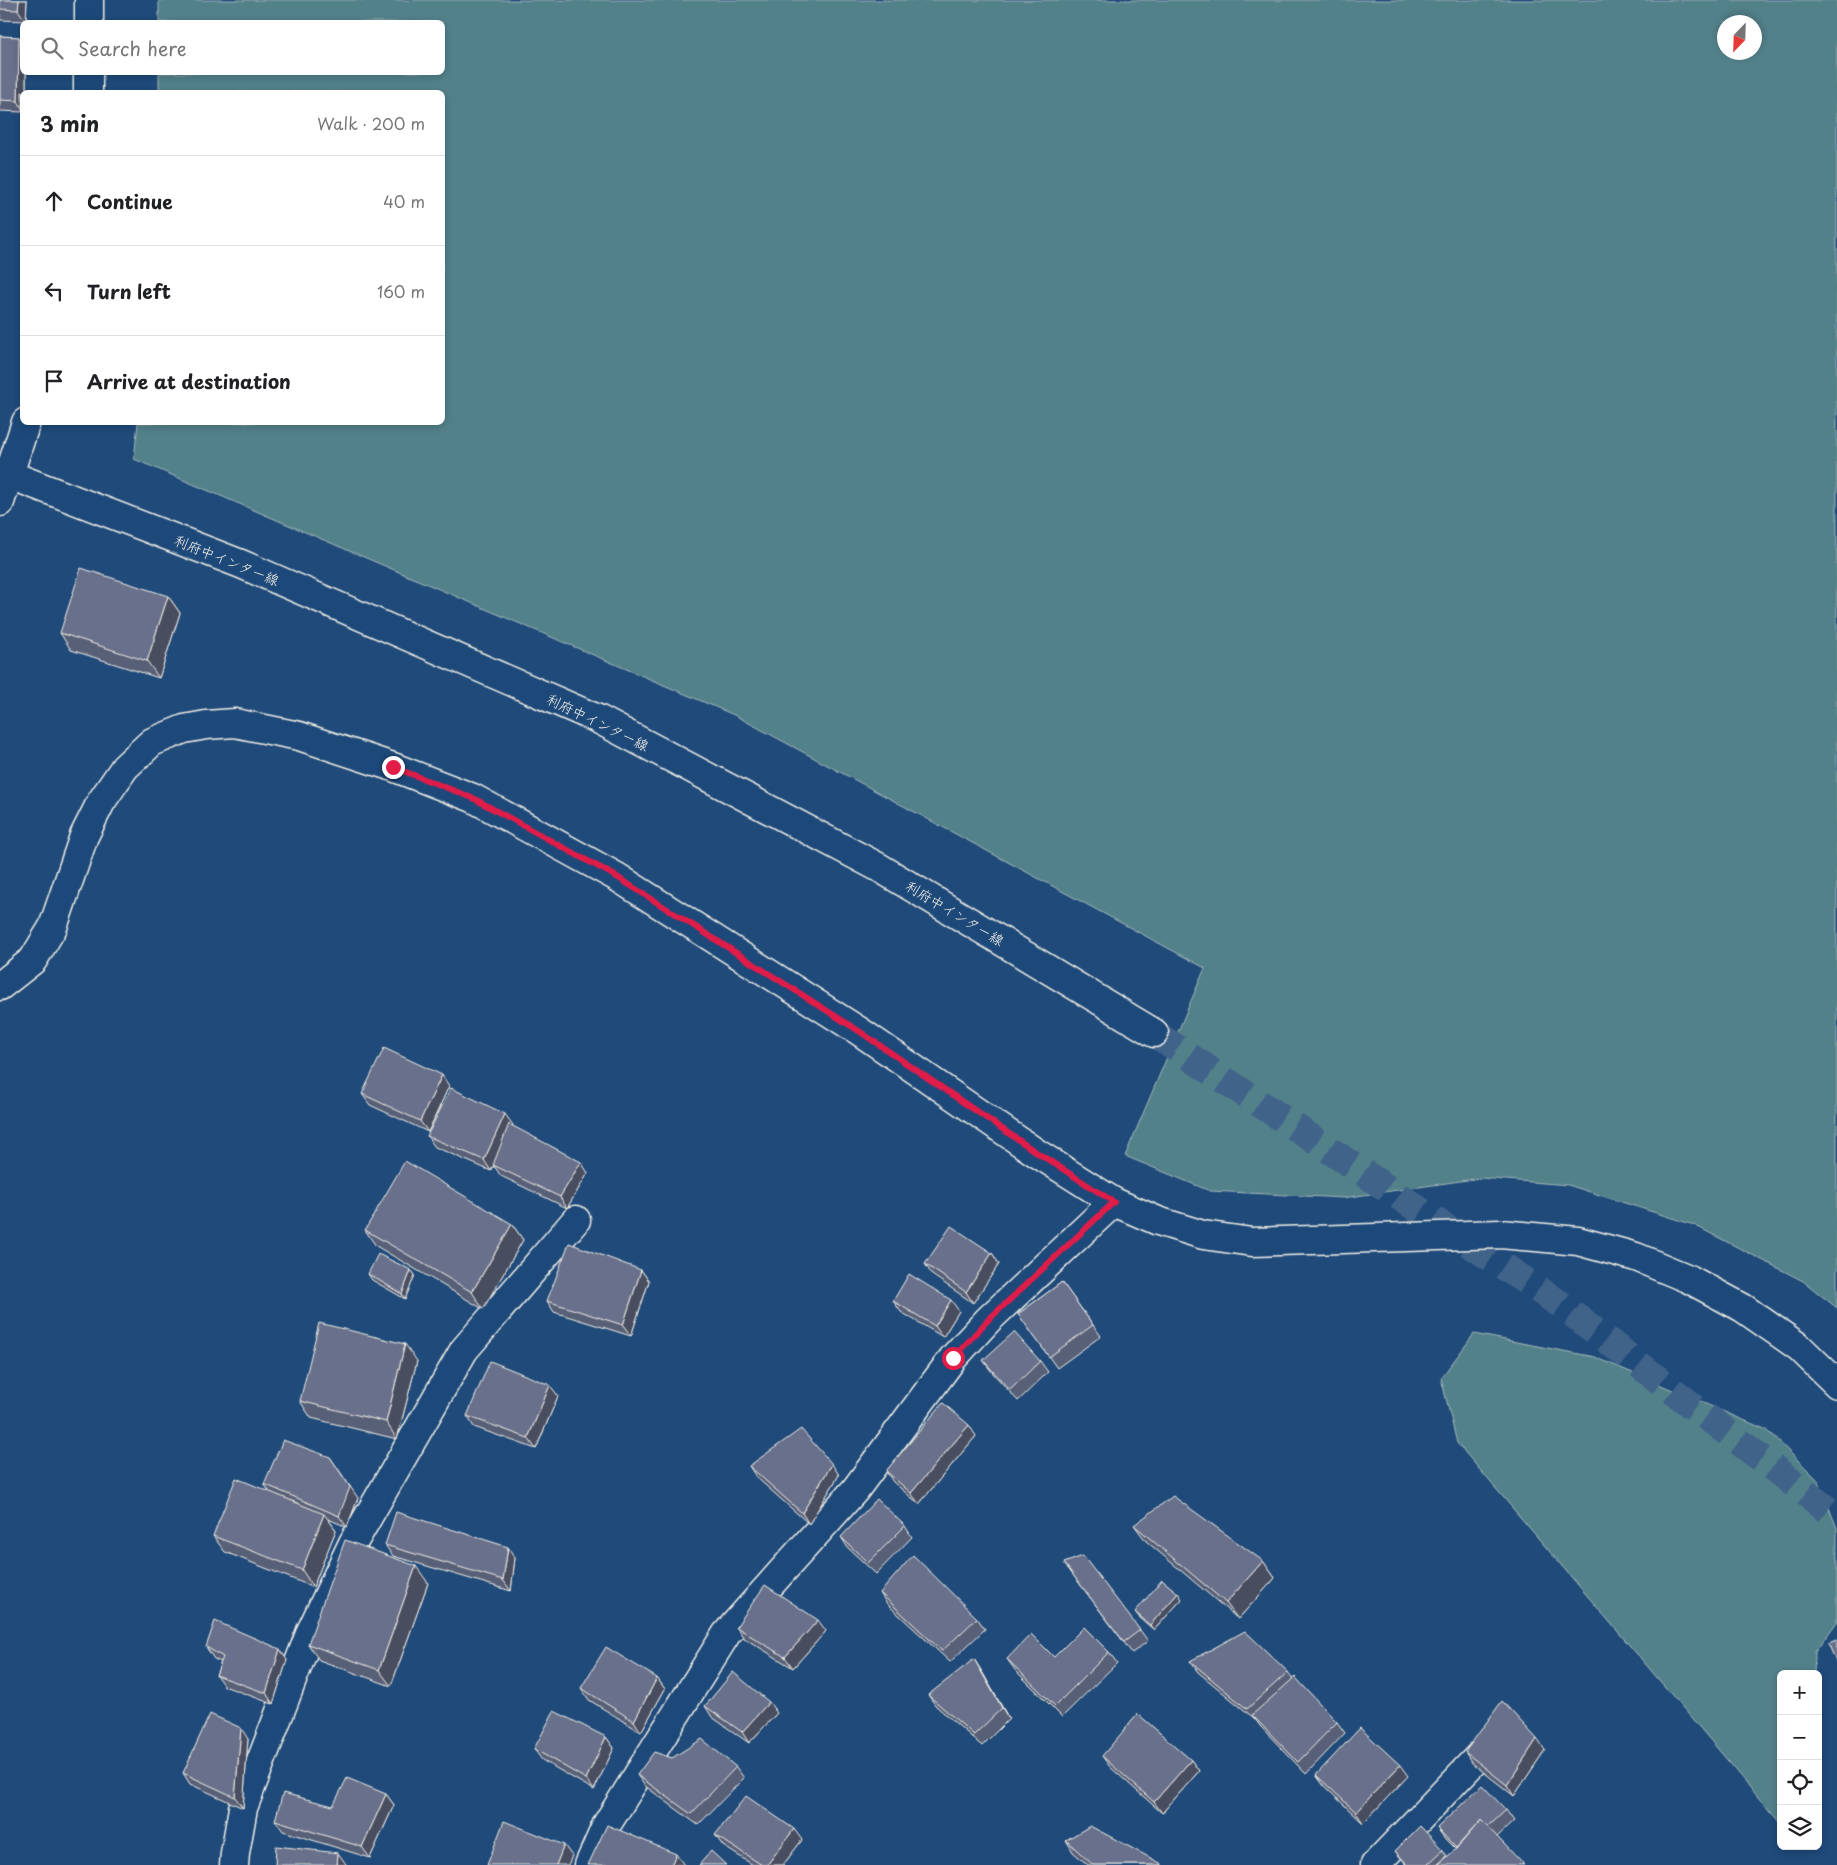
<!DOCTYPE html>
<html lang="en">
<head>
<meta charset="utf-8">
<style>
	:root { --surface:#fff; --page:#f2f2f2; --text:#202124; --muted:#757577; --line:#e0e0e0 }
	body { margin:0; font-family:"Playpen Sans","Klee One",sans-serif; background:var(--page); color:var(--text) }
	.controls { position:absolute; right:15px; bottom:15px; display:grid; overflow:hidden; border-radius:8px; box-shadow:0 2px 8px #0003 }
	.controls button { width:45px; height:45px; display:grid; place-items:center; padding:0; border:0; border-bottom:1px solid var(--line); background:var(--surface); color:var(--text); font:25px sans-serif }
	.compass { position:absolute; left:1717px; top:15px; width:45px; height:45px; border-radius:50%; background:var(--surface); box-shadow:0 2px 8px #0003; rotate:203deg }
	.stop { position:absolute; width:15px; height:15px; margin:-11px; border:4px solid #e11d48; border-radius:50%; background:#fff }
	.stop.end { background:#e11d48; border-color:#fff; box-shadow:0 1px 5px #0008 }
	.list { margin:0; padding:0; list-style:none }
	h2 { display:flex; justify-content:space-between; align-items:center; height:65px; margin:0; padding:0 20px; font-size:21px }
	h2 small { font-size:16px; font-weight:400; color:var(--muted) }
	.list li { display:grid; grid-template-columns:32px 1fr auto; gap:15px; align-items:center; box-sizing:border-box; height:90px; padding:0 20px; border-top:1px solid var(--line) }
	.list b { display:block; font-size:19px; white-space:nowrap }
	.list em { font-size:16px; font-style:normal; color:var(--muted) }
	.icon { flex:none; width:28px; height:28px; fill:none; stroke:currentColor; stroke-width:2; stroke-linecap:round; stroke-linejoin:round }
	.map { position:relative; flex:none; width:1837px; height:1865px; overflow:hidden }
	.search { position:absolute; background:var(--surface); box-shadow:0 2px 8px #0003; left:20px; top:20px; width:425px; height:55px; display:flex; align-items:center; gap:12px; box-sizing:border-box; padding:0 18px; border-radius:8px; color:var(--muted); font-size:19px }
	.panel { position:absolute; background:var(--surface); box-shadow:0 2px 8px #0003; left:20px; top:90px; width:425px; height:335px; border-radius:8px }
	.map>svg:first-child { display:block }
	.green { fill:#53818a; stroke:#a4b9b9; fill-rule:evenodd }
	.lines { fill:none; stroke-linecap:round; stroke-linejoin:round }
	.secondary-tunnel { stroke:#3f638a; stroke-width:28; stroke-dasharray:28 14; stroke-linecap:butt }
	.minor-casing { stroke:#f4f1e8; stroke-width:31 }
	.tertiary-casing { stroke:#f4f1e8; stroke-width:31 }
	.secondary-casing { stroke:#f4f1e8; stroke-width:31 }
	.minor { stroke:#1f4a7a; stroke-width:28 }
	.tertiary { stroke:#1f4a7a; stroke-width:28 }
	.secondary { stroke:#1f4a7a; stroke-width:28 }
	.wall { fill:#596078; stroke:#f4f1e8 }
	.shaded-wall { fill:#494e61; stroke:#f4f1e8 }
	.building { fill:#68708b; stroke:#f4f1e8 }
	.route { stroke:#e11d48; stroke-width:6 }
	.labels { text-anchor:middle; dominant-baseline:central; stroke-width:4.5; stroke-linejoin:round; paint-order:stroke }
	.street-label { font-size:14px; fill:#f4f1e8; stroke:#1f4a7a }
</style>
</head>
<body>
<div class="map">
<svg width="1837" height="1865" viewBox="0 0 1837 1865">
	<rect width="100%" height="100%" fill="#1f4a7a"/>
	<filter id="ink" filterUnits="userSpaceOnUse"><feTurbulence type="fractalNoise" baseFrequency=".02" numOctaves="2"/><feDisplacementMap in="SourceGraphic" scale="10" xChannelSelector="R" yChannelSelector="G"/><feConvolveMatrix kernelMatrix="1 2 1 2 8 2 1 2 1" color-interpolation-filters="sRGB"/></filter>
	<g filter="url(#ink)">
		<path class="green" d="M159,0H1837V1308L1803,1281L1694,1225L1568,1185L1481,1178L1343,1198L1210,1191L1125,1156L1205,968L734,715L134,459L138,423L442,422V92H159V73L442,72V22H159ZM1724,22H1754V52H1724Z
			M1474,1334L1595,1357L1767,1430L1818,1480L1837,1528V1622L1815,1652L1814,1674H1781V1823L1457,1443L1441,1378Z"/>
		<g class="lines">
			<path class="secondary-tunnel" d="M1154,1033L1560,1304L1837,1517"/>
			<defs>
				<path id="minor" d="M234,1865L235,1853L243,1808L311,1631L353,1543L464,1350L576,1220
					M589,1865L607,1824L727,1633L855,1490L953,1358L988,1320L1114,1202
					M1375,1865L1481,1754"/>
				<path id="tertiary" d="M89,22V0
					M88,92V72
					M0,502L26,422
					M0,986L33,960L53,927L84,836L101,802L125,767L152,742L184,729L206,725L235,723L299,736L393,767L473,798L617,877L859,1031L1035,1152L1114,1202L1158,1221L1203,1235L1252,1242L1501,1234L1578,1241L1636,1257L1689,1279L1743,1308L1799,1347L1837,1384"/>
				<path id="secondary" d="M10,475L241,564L598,719L880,868L1154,1033"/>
			</defs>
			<use href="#minor" class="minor-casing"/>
			<use href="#tertiary" class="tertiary-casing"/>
			<use href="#secondary" class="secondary-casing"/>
			<use href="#minor" class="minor"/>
			<use href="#tertiary" class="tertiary"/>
			<use href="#secondary" class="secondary"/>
		</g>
		<path class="wall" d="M0,0H27L26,21L0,20Z
			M0,36L19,37L22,41V72H26V92H22V112L0,111Z
			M168,596L180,613L159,678L71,650L60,633Z
			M449,1086L428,1132L370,1105L362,1094Z
			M513,1125L512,1126L588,1173L567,1208L501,1176L494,1166L491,1171L435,1147L427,1136Z
			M512,1224L523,1240L483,1309L376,1246L365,1230Z
			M992,1253L999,1264L973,1303L932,1275L925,1264Z
			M411,1270L415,1275L405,1299L372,1280L368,1274Z
			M641,1270L649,1281L631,1336L554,1312L547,1301Z
			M1062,1282L1101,1336L1057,1368L1018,1314Z
			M893,1301L959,1311L943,1337L901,1312Z
			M983,1360L1040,1361L1048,1372L1018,1401L991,1371Z
			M417,1361L397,1439L311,1418L300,1401Z
			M558,1396L536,1449L474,1427L467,1416Z
			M976,1436L919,1504L893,1482L886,1471Z
			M749,1466L839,1475L809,1524L756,1477Z
			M264,1484L358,1498L347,1527L328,1519L336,1530L313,1587L225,1552L213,1536L269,1491Z
			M1134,1525L1263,1561L1275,1578L1238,1619L1146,1541Z
			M905,1526L912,1537L876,1574L848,1548L841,1537Z
			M385,1545L515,1558L511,1591L393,1556Z
			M1064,1563L1140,1630L1148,1641L1132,1653Z
			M428,1583L391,1686L319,1660L308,1644Z
			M880,1593L977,1618L985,1629L950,1662L887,1604Z
			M1182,1599L1154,1630L1139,1617L1135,1612Z
			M736,1627L826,1631L793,1668L744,1638Z
			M206,1647L287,1660L273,1704L224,1686L216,1675L221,1662L214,1659Z
			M1109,1652L1117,1663L1062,1717L1015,1670L1007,1659L1054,1657Z
			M1190,1661L1288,1672L1293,1680L1337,1722L1345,1733L1306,1774L1260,1726L1255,1719L1198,1672Z
			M981,1670L1009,1719L982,1746L936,1706L928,1695Z
			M657,1678L665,1689L641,1732L589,1700L581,1688Z
			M705,1706L777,1713L749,1743L712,1717Z
			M606,1737L614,1748L594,1790L542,1760L534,1749Z
			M248,1739L243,1808L190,1784L183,1773Z
			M1545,1750L1514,1796L1472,1763L1465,1752Z
			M1102,1756L1191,1760L1199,1771L1162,1813L1110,1767Z
			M672,1758L736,1767L744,1778L698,1825L645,1786L637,1775Z
			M1316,1775L1408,1776L1363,1823L1324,1786Z
			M386,1794L394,1805L370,1858L283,1831L275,1820Z
			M1506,1810L1514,1821L1497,1837L1455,1849L1445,1839L1437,1828Z
			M715,1835L802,1840L783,1865H753L723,1846Z
			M1066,1840L1162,1864V1865H1088L1073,1852Z
			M1443,1850L1447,1856L1437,1865H1407L1399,1856L1395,1851Z"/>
		<path class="shaded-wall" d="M19,0H27L26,21L18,10Z
			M19,37L22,41V72H26V92H22V108L18,101Z
			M168,596L180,613L159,678L147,661Z
			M442,1075L449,1086L428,1132L420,1121Z
			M505,1114L513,1125L491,1171L484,1160Z
			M581,1162L588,1173L567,1208L560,1197Z
			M512,1224L523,1240L483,1309L472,1292Z
			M992,1253L999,1264L973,1303L966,1292Z
			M411,1270L415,1275L405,1299L402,1294Z
			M641,1270L649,1281L631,1336L623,1325Z
			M951,1300L959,1311L943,1337L935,1326Z
			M405,1344L417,1361L397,1439L386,1422Z
			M550,1385L558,1396L536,1449L528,1438Z
			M969,1425L976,1436L919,1504L911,1493Z
			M330,1457L358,1498L347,1527L339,1516Z
			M832,1464L839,1475L809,1524L802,1513Z
			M324,1514L336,1530L313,1587L302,1570Z
			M508,1547L515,1558L511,1591L503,1580Z
			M1263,1561L1275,1578L1238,1619L1226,1603Z
			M416,1566L428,1583L391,1686L379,1670Z
			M1178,1593L1182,1599L1154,1630L1150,1625Z
			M818,1620L826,1631L793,1668L785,1657Z
			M280,1649L287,1660L273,1704L266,1693Z
			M974,1659L981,1670L1009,1719L1002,1708Z
			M657,1678L665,1689L641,1732L634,1721Z
			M769,1702L777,1713L749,1743L742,1732Z
			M241,1728L248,1739L243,1808L235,1797Z
			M606,1737L614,1748L594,1790L586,1779Z
			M1537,1739L1545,1750L1514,1796L1507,1785Z
			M1191,1760L1199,1771L1162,1813L1154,1802Z
			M1400,1765L1408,1776L1363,1823L1356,1812Z
			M386,1794L394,1805L370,1858L362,1847Z
			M794,1829L802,1840L783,1865H767Z
			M564,1845L572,1856L568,1865H556Z
			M338,1853L346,1864V1865H337Z
			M676,1854L684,1865H671Z"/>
		<path class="building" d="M0,0H19L18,10L0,9Z
			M0,36L19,37L18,101L0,100Z
			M81,568L168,596L147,661L60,633Z
			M384,1048L442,1075L420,1121L362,1094Z
			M451,1088L505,1114L484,1160L427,1136Z
			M509,1124L581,1162L560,1197L493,1165Z
			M405,1161L512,1224L472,1292L365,1230Z
			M951,1226L992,1253L966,1292L925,1264Z
			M569,1243L641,1270L623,1325L547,1301Z
			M378,1254L411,1270L402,1294L368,1274Z
			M909,1274L951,1300L935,1326L893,1301Z
			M1062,1282L1093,1325L1049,1357L1018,1314Z
			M319,1323L405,1344L386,1422L300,1401Z
			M1014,1332L1040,1361L1010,1390L983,1360Z
			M490,1361L550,1385L528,1438L467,1416Z
			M943,1403L969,1425L911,1493L886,1471Z
			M801,1429L832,1464L802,1513L749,1466Z
			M283,1440L330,1457L350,1487L339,1516L264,1484Z
			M236,1478L324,1514L302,1570L213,1536Z
			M1173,1496L1263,1561L1226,1603L1134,1525Z
			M877,1499L905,1526L868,1563L841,1537Z
			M396,1512L508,1547L503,1580L385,1545Z
			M345,1540L416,1566L379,1670L308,1644Z
			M913,1555L977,1618L942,1651L880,1593Z
			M1083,1556L1140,1630L1124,1642L1064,1563Z
			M1162,1580L1178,1593L1150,1625L1135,1612Z
			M765,1585L818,1620L785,1657L736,1627Z
			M215,1621L280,1649L266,1693L216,1675L223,1657L206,1647Z
			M1084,1627L1109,1652L1055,1706L1007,1659L1031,1634L1054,1657Z
			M1245,1631L1288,1672L1247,1709L1190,1661Z
			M1837,1640V1664L1828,1643Z
			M606,1647L657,1678L634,1721L581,1688Z
			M974,1659L1002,1708L974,1735L928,1695Z
			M733,1672L769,1702L742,1732L705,1706Z
			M1295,1677L1337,1722L1298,1762L1252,1715Z
			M1502,1701L1537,1739L1507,1785L1465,1752Z
			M554,1711L606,1737L586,1779L534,1749Z
			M210,1714L241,1728L235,1797L183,1773Z
			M1138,1714L1191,1760L1154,1802L1102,1756Z
			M1360,1728L1400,1765L1356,1812L1316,1775Z
			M702,1739L736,1767L691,1814L637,1775L654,1752L672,1758Z
			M347,1778L386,1794L362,1847L275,1820L283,1793L333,1806Z
			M1482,1785L1506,1810L1488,1827L1481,1820L1456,1848L1437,1828Z
			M746,1796L794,1829L767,1865H762L715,1835Z
			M1481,1820L1524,1865H1438L1457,1848Z
			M504,1821L564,1845L556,1865H487Z
			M607,1825L676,1854L671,1865H588Z
			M1090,1826L1162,1864L1161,1865H1093L1066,1840Z
			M1420,1826L1443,1850L1427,1865H1408L1395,1851Z
			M276,1846L338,1853L337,1865H275Z
			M711,1851L726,1865H699Z"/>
	</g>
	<g class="lines" filter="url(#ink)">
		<path class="route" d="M393,767L473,798L617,877L859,1031L1036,1152L1114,1202L988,1320L953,1358"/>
	</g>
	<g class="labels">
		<g class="street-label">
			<text transform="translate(227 560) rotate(22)">利府中インター線</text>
			<text transform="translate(598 722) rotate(26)">利府中インター線</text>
			<text transform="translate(955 913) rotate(31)">利府中インター線</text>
		</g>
	</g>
</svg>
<div class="controls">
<button>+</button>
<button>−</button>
<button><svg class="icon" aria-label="locate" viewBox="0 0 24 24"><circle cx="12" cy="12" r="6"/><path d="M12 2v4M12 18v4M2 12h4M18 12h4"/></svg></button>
<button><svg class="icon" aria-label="layers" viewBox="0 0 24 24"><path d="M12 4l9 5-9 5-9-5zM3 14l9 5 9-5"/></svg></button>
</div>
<svg class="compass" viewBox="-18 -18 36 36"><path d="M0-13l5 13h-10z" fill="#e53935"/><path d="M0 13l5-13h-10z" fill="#757577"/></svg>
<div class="stop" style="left:953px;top:1358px"></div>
<div class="stop end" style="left:393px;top:767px"></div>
<div class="search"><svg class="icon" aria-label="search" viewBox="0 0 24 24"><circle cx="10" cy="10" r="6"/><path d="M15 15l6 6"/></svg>Search here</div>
<section class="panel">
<h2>3 min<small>Walk · 200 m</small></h2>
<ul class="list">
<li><svg class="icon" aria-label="ahead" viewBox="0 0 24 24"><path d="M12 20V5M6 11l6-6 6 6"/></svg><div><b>Continue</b></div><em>40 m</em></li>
<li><svg class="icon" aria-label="left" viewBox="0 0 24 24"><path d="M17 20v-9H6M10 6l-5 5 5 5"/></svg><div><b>Turn left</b></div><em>160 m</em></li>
<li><svg class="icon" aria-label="arrive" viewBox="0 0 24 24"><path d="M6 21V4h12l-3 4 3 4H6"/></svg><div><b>Arrive at destination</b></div></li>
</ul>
</section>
</div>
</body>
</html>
